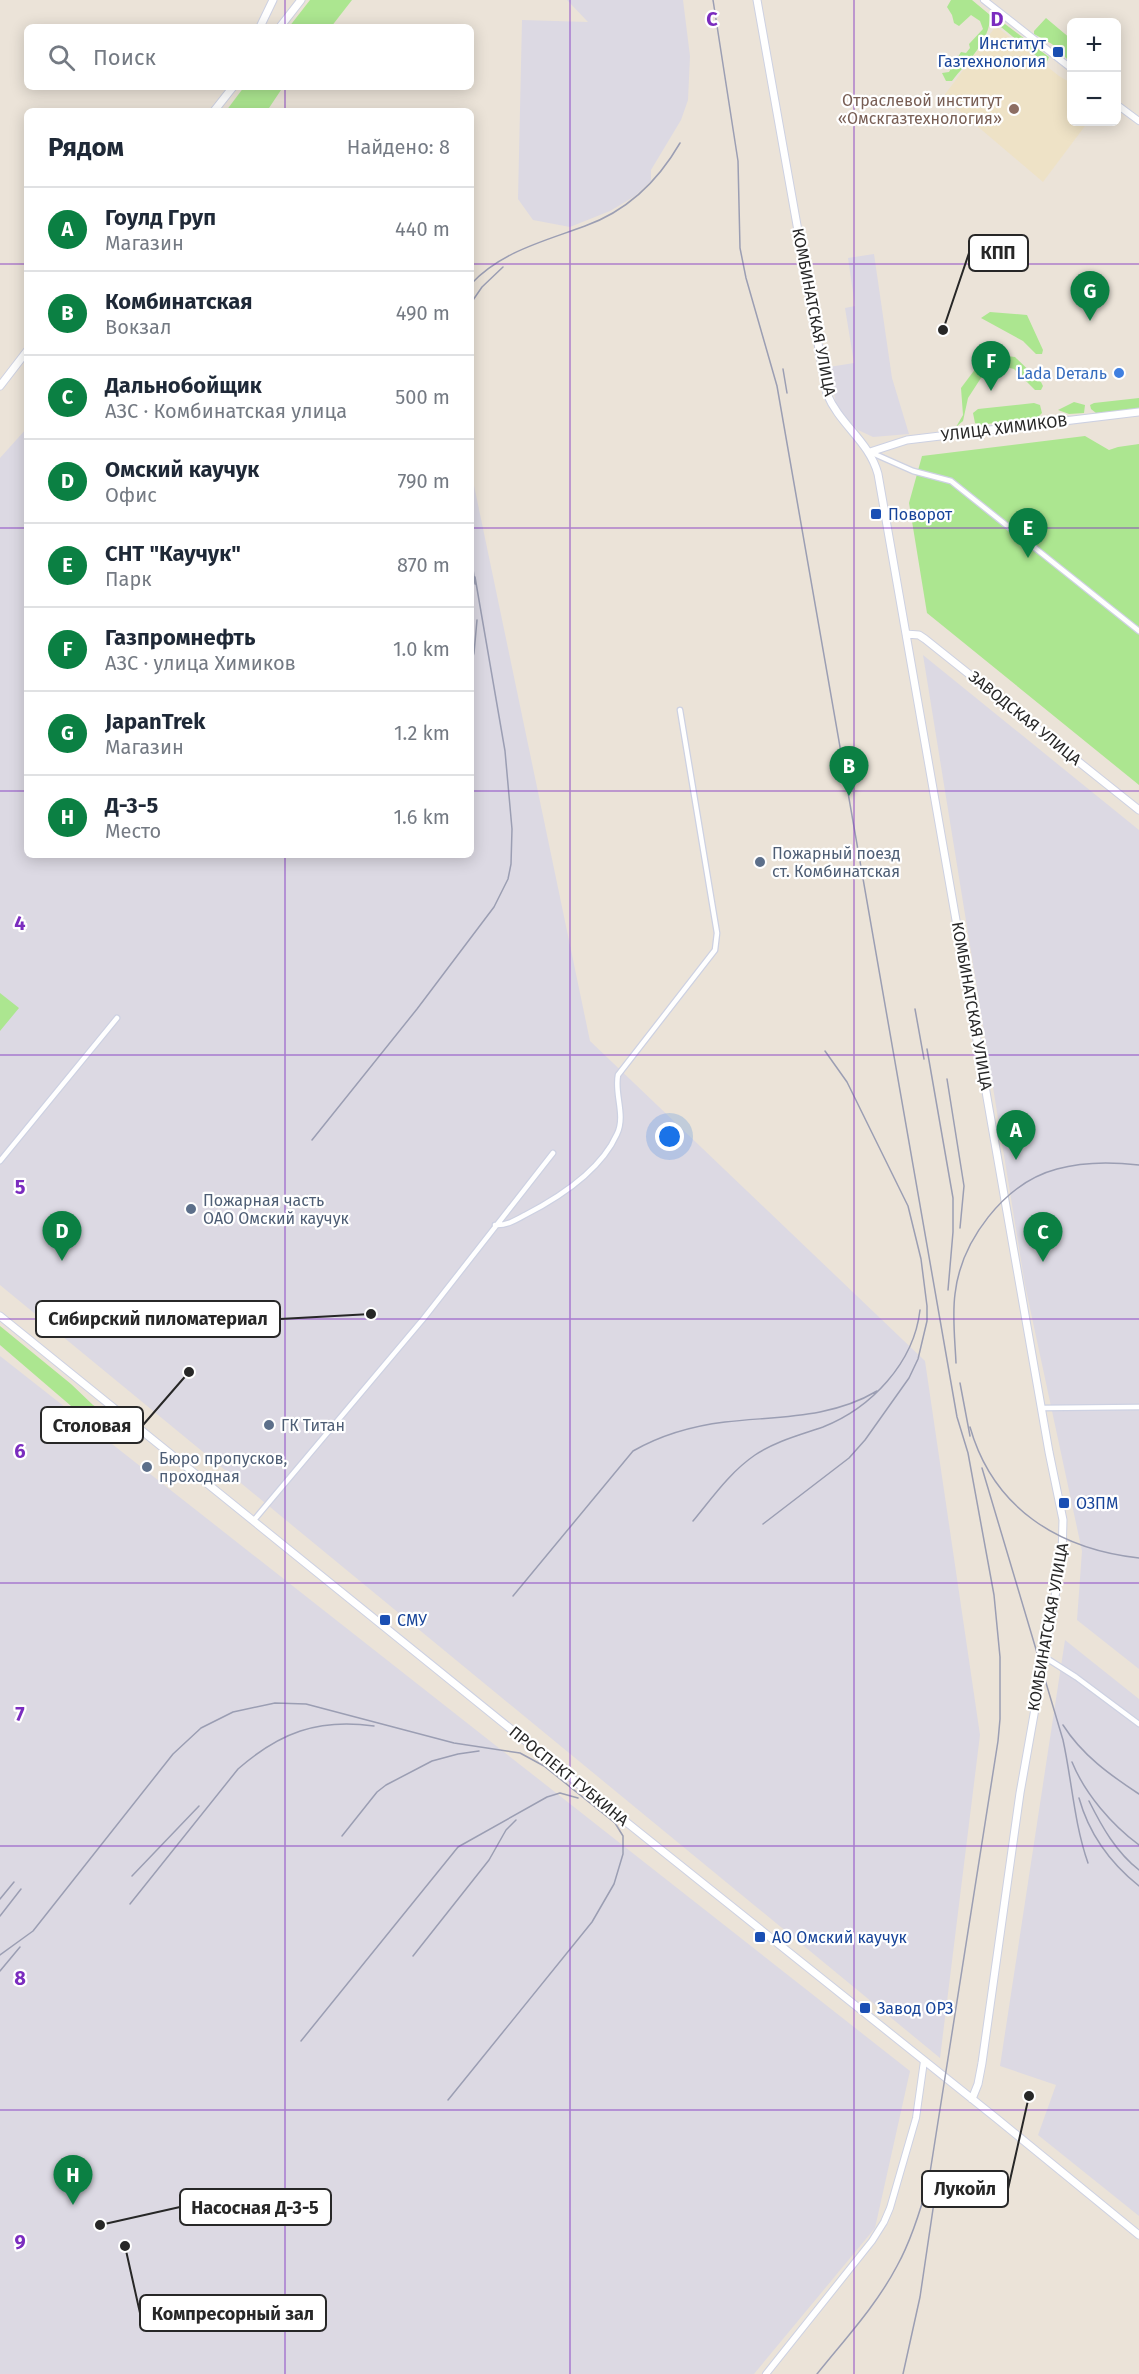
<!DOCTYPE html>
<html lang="ru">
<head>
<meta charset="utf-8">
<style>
	:root { --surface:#fff; --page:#f6f6f7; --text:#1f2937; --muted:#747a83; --line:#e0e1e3; --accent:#0b8043 }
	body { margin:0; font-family:"Fira Sans",sans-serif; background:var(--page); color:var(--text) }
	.controls { position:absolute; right:18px; top:18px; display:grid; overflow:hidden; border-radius:9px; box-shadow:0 3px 15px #0003 }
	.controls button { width:54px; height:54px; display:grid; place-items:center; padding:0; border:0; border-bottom:2px solid var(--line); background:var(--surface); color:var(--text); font:30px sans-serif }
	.you { position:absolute; left:670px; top:1137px; width:21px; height:21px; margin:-15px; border:4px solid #fff; border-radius:50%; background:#1a73e8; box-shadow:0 0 0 9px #1a73e833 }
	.badge { display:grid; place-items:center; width:39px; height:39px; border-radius:50%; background:var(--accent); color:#fff; font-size:20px; font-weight:700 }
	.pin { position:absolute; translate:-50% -50px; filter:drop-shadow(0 2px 3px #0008) }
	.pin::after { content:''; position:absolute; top:32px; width:21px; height:18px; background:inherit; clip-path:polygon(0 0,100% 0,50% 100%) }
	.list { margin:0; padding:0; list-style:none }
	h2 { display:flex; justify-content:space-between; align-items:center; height:78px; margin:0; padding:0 24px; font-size:26px }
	h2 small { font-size:20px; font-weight:400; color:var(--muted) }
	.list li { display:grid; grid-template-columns:39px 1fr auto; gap:18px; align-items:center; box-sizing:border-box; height:84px; padding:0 24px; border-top:2px solid var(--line) }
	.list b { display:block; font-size:22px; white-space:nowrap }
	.list p { margin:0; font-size:20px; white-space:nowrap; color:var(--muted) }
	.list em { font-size:20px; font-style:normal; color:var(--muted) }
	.icon { flex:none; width:33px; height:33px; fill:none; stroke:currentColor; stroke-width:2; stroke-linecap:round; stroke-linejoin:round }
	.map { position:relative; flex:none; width:1139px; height:2374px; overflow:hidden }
	.search { position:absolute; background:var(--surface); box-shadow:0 3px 15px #0003; left:24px; top:24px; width:450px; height:66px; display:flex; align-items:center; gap:15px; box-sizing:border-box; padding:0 21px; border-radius:9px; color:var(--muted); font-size:22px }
	.panel { position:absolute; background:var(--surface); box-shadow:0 3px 15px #0003; left:24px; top:108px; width:450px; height:750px; border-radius:9px }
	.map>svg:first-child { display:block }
	.industrial { fill:#dcd9e3 }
	.education { fill:#eee2c6 }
	.green { fill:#ace690 }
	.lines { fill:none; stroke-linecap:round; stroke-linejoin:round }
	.minor-casing { stroke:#cdd1e2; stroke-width:7 }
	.tertiary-casing { stroke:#cdd1e2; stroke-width:8 }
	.secondary-casing { stroke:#cdd1e2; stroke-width:9 }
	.minor { stroke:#fff; stroke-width:4.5 }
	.tertiary { stroke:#fff; stroke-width:6 }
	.secondary { stroke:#fff; stroke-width:7 }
	.rail { stroke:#9b9eb3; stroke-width:1.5 }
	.grid { fill:none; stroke:#7b2cbf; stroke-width:1.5; stroke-opacity:0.55 }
	.transit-dot { fill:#1a4fb4; stroke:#fff; stroke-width:2 }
	.education-dot { fill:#8d6e63; stroke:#fff; stroke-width:2 }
	.shop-dot { fill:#3f7fe0; stroke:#fff; stroke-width:2 }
	.service-dot { fill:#5c6f8a; stroke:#fff; stroke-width:2 }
	.labels { text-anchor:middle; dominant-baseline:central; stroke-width:4.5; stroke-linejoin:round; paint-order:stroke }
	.transit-label { font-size:16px; fill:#164399; stroke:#fff; text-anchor:start }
	.education-label { font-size:16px; fill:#785e54; stroke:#fff; text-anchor:end }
	.street-label { font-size:16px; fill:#272727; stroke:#fff }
	.shop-label { font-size:16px; fill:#366cbe; stroke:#fff; text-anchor:end }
	.service-label { font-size:16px; fill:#4e5e75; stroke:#fff; text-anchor:start }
	.grid-label { font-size:20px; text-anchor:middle; font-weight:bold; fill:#7b2cbf; stroke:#fff; stroke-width:4.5; stroke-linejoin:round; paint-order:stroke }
	.leader { fill:none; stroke:#272727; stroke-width:2 }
	.callout-dot { fill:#272727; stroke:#fff; stroke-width:2 }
	.callout { fill:#fff; stroke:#272727; stroke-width:2 }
	.callout-label { font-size:18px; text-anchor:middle; font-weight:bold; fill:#272727 }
</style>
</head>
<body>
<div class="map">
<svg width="1139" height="2374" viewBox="0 0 1139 2374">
	<rect width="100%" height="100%" fill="#ebe3d8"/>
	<path class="industrial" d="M567,0H683L690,56L688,100L681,120L651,170V181L635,196L610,211L570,227L533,220L518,199L522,20L588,22Z
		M874,254L892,378L909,434L873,437L858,430L837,409L829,367L854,363L845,308L855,306L848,258Z
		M27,428V855H471V471L590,1041L925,1361L980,1735L940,2058L0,1285V458Z
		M923,655L1139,830V1669L1077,1620L1082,1551L1025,1285Z
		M0,1356L910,2071L875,2228L754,2374H0Z
		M1065,1640L1139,1699V2216L1038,2135L1056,2085L1000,2066Z"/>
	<path class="education" d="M996,26L1059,76L1071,83L1072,122H1088L1043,182L943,97Z"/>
	<path class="green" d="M310,0H352L331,27H289Z
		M951,0H972L990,15C991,40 967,62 952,81H946L942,73L949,72L961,52L966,53L970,48L969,44L983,29L980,21L971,15L959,26L954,23L952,15L947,7Z
		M1046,18L1071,39V63L1052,44L1034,34V31Z
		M1005,24L1049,57L1046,64L1001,27Z
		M244,87H283L267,111H226Z
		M990,312L1027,315L1043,350L1042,354H1036L1023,341L981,318Z
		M1007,356L1015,357L1041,382L1043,386L1041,390H1035L1014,369L1006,367L1004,359L992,361L968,398L963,421L956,427L963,415L961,388L982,360Z
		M1139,398V408L1135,409L1096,413L1091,409L1090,405L1094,403Z
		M1074,402L1085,405L1084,413L1069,414L1058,410Z
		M1034,403L1040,405L1042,413L1038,417L980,425L975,423L973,413L978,409Z
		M1085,436L1109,450L1118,447L1139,444V785L927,613L909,503L922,456Z
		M0,993L19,1008L0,1031Z
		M0,1326L71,1384L93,1405L112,1416L119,1424L121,1430L115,1437L99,1430L0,1345Z"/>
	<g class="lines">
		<defs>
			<path id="minor" d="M870,452L913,471L951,481L1139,631
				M0,1161L117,1018
				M495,1225C506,1226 516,1220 525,1215C560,1197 601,1170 617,1134C626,1115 614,1094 618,1075L715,950L717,933L680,710
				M1041,1408L1139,1407
				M254,1520L424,1318L553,1153
				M1043,1656L1076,1677L1139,1724"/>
			<path id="tertiary" d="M984,0L1072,69
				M1116,104L1139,121
				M766,2374L872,2241L884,2222L890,2208L916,2118L924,2061"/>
			<path id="secondary" d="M757,0L827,394C840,425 869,441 878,474L1049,1452L1063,1520L1062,1557L1020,1793L982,2063L978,2084L972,2099
				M260,27L273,0
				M280,27L301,0
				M214,111L233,87
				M0,386L27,351
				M870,452L907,440L1139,412
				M906,634L919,635L925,639L1139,810
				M0,1316L580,1785L996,2118L1139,2235"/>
		</defs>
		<use href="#minor" class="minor-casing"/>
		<use href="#tertiary" class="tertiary-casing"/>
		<use href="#secondary" class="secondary-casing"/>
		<use href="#minor" class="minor"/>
		<use href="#tertiary" class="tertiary"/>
		<use href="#secondary" class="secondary"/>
		<path class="rail" d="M713,0L738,161L740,248L746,278L777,386L957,1417L968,1453L994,1595L1000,1657V1719L998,1741L929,2179C921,2209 912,2239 897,2266C876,2306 845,2339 817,2374
			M471,284C502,251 545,241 585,226C627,211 658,181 680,143
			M471,303L482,287L503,267
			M783,369L787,393
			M471,554L475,584
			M471,663L474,653L477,620
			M915,1009L924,1059
			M927,1049L953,1198V1232L948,1290
			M947,1079L964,1186L960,1228
			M312,1140L417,1009L494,907L508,879L511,864L512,829L505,751L475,577
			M956,1363C955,1340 952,1316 955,1294C961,1241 1004,1183 1057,1169C1082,1162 1113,1162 1139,1165
			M960,1383L970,1436
			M970,1427C993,1508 1058,1549 1139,1558
			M982,1468L1063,1740C1072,1781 1074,1823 1088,1863
			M693,1521C712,1498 730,1472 755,1455C776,1441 800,1435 823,1427C871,1408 914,1363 920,1310
			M763,1524L849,1458L865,1440L909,1378L918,1359L927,1321V1306L921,1259L908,1206L847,1082L825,1051
			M513,1596L633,1451C661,1435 692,1426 725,1422C777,1416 830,1419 877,1391
			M1063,1725C1082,1755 1110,1775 1139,1794
			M1072,1762C1085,1794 1112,1825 1139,1845
			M1079,1798C1089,1834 1109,1862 1139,1886
			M1089,1801C1102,1827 1116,1852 1139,1870
			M342,1836L377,1792L386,1785L432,1761L458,1754L479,1751
			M132,1876L199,1806
			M0,1899L14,1882
			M130,1904L238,1769C279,1733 318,1718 374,1726
			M0,1916L21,1889
			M0,1955L33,1931L173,1754L201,1728L233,1712L275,1703L306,1704L454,1743L520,1753L544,1766L615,1823L623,1836V1854L614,1884L592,1922L448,2100
			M413,1956L489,1860L506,1830L516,1820
			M0,1971L20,1947
			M301,2041L458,1847L547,1797L560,1793L578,1798
			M903,2374L920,2297L937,2182"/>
	</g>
	<path class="grid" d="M285,0V27M570,0V2374M854,0V2374M285,87V111M0,264H27M471,264H1139M0,528H27M471,528H1139M0,791H27M471,791H1139M285,855V2374M0,1055H1139M0,1319H1139M0,1583H1139M0,1846H1139M0,2110H1139"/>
	<g class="transit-dot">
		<rect x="1052" y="46" width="12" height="12" rx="3"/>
		<rect x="870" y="508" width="12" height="12" rx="3"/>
		<rect x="1058" y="1497" width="12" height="12" rx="3"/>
		<rect x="379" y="1614" width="12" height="12" rx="3"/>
		<rect x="754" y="1931" width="12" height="12" rx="3"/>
		<rect x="859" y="2002" width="12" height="12" rx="3"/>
	</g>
	<circle class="education-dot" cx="1014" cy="109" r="6"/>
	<circle class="shop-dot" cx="1119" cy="373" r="6"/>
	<g class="service-dot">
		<circle cx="760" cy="862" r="6"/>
		<circle cx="191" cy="1209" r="6"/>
		<circle cx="269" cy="1425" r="6"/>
		<circle cx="147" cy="1467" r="6"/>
	</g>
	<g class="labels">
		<g class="transit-label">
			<text x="1046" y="43" text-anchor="end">Институт<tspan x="1046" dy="18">Газтехнология</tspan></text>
			<text x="888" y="514">Поворот</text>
			<text x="1076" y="1503">ОЗПМ</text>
			<text x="397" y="1620">СМУ</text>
			<text x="772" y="1937">АО Омский каучук</text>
			<text x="877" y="2008">Завод ОРЗ</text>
		</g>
		<g class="education-label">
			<text x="1002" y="100">Отраслевой институт<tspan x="1002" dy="18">«Омскгазтехнология»</tspan></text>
		</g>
		<g class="street-label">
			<text transform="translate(814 312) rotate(79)">КОМБИНАТСКАЯ УЛИЦА</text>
			<text transform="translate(1004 428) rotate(-7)">УЛИЦА ХИМИКОВ</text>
			<text transform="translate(1025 718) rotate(39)">ЗАВОДСКАЯ УЛИЦА</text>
			<text transform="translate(972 1006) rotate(80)">КОМБИНАТСКАЯ УЛИЦА</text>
			<text transform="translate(1048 1627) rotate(-80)">КОМБИНАТСКАЯ УЛИЦА</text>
			<text transform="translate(569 1776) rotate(39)">ПРОСПЕКТ ГУБКИНА</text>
		</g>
		<g class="shop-label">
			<text x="1107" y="373">Lada Dеталь</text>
		</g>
		<g class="service-label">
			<text x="772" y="853">Пожарный поезд<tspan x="772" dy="18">ст. Комбинатская</tspan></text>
			<text x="203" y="1200">Пожарная часть<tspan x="203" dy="18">ОАО Омский каучук</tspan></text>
			<text x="281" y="1425">ГК Титан</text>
			<text x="159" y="1458">Бюро пропусков,<tspan x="159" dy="18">проходная</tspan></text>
		</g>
	</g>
	<g class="grid-label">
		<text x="712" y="26">C</text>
		<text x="997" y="26">D</text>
		<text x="20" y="930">4</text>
		<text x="20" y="1194">5</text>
		<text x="20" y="1458">6</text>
		<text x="20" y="1721">7</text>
		<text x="20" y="1985">8</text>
		<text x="20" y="2249">9</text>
	</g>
	<path class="leader" d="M943 330L969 253M371 1314L280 1319M189 1372L143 1425M1029 2096L1008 2189M100 2225L180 2207M125 2246L140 2313"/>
	<g class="callout-dot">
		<circle cx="943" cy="330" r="6"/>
		<circle cx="371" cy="1314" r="6"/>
		<circle cx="189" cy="1372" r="6"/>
		<circle cx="1029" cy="2096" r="6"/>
		<circle cx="100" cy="2225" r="6"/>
		<circle cx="125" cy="2246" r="6"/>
	</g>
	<g class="callout">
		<rect x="969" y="235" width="59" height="36" rx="6"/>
		<rect x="36" y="1301" width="244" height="36" rx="6"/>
		<rect x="41" y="1407" width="102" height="36" rx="6"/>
		<rect x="922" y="2171" width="86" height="36" rx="6"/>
		<rect x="180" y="2189" width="151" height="36" rx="6"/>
		<rect x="140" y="2295" width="186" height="36" rx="6"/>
	</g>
	<g class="callout-label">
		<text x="998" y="259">КПП</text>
		<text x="158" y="1325">Сибирский пиломатериал</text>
		<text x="92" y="1432">Столовая</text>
		<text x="965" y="2195">Лукойл</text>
		<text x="255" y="2214">Насосная Д-3-5</text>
		<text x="233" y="2320">Компресорный зал</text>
	</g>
</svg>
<div class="controls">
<button>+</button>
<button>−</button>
</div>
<div class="you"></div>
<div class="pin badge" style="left:1016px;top:1160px">A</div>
<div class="pin badge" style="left:849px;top:796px">B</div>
<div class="pin badge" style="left:1043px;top:1262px">C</div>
<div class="pin badge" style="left:62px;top:1261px">D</div>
<div class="pin badge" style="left:1028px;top:558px">E</div>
<div class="pin badge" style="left:991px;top:391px">F</div>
<div class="pin badge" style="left:1090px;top:321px">G</div>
<div class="pin badge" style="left:73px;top:2205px">H</div>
<div class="search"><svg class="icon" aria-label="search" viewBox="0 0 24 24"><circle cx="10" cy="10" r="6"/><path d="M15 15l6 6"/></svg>Поиск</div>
<section class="panel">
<h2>Рядом<small>Найдено: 8</small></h2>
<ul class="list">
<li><span class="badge">A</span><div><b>Гоулд Груп</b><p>Магазин</p></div><em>440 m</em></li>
<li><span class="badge">B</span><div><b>Комбинатская</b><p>Вокзал</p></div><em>490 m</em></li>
<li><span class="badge">C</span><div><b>Дальнобойщик</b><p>АЗС · Комбинатская улица</p></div><em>500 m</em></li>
<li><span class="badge">D</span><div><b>Омский каучук</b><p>Офис</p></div><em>790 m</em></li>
<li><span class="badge">E</span><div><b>СНТ &quot;Каучук&quot;</b><p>Парк</p></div><em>870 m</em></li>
<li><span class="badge">F</span><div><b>Газпромнефть</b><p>АЗС · улица Химиков</p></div><em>1.0 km</em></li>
<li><span class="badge">G</span><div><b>JapanTrek</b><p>Магазин</p></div><em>1.2 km</em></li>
<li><span class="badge">H</span><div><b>Д-3-5</b><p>Место</p></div><em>1.6 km</em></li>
</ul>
</section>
</div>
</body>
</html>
